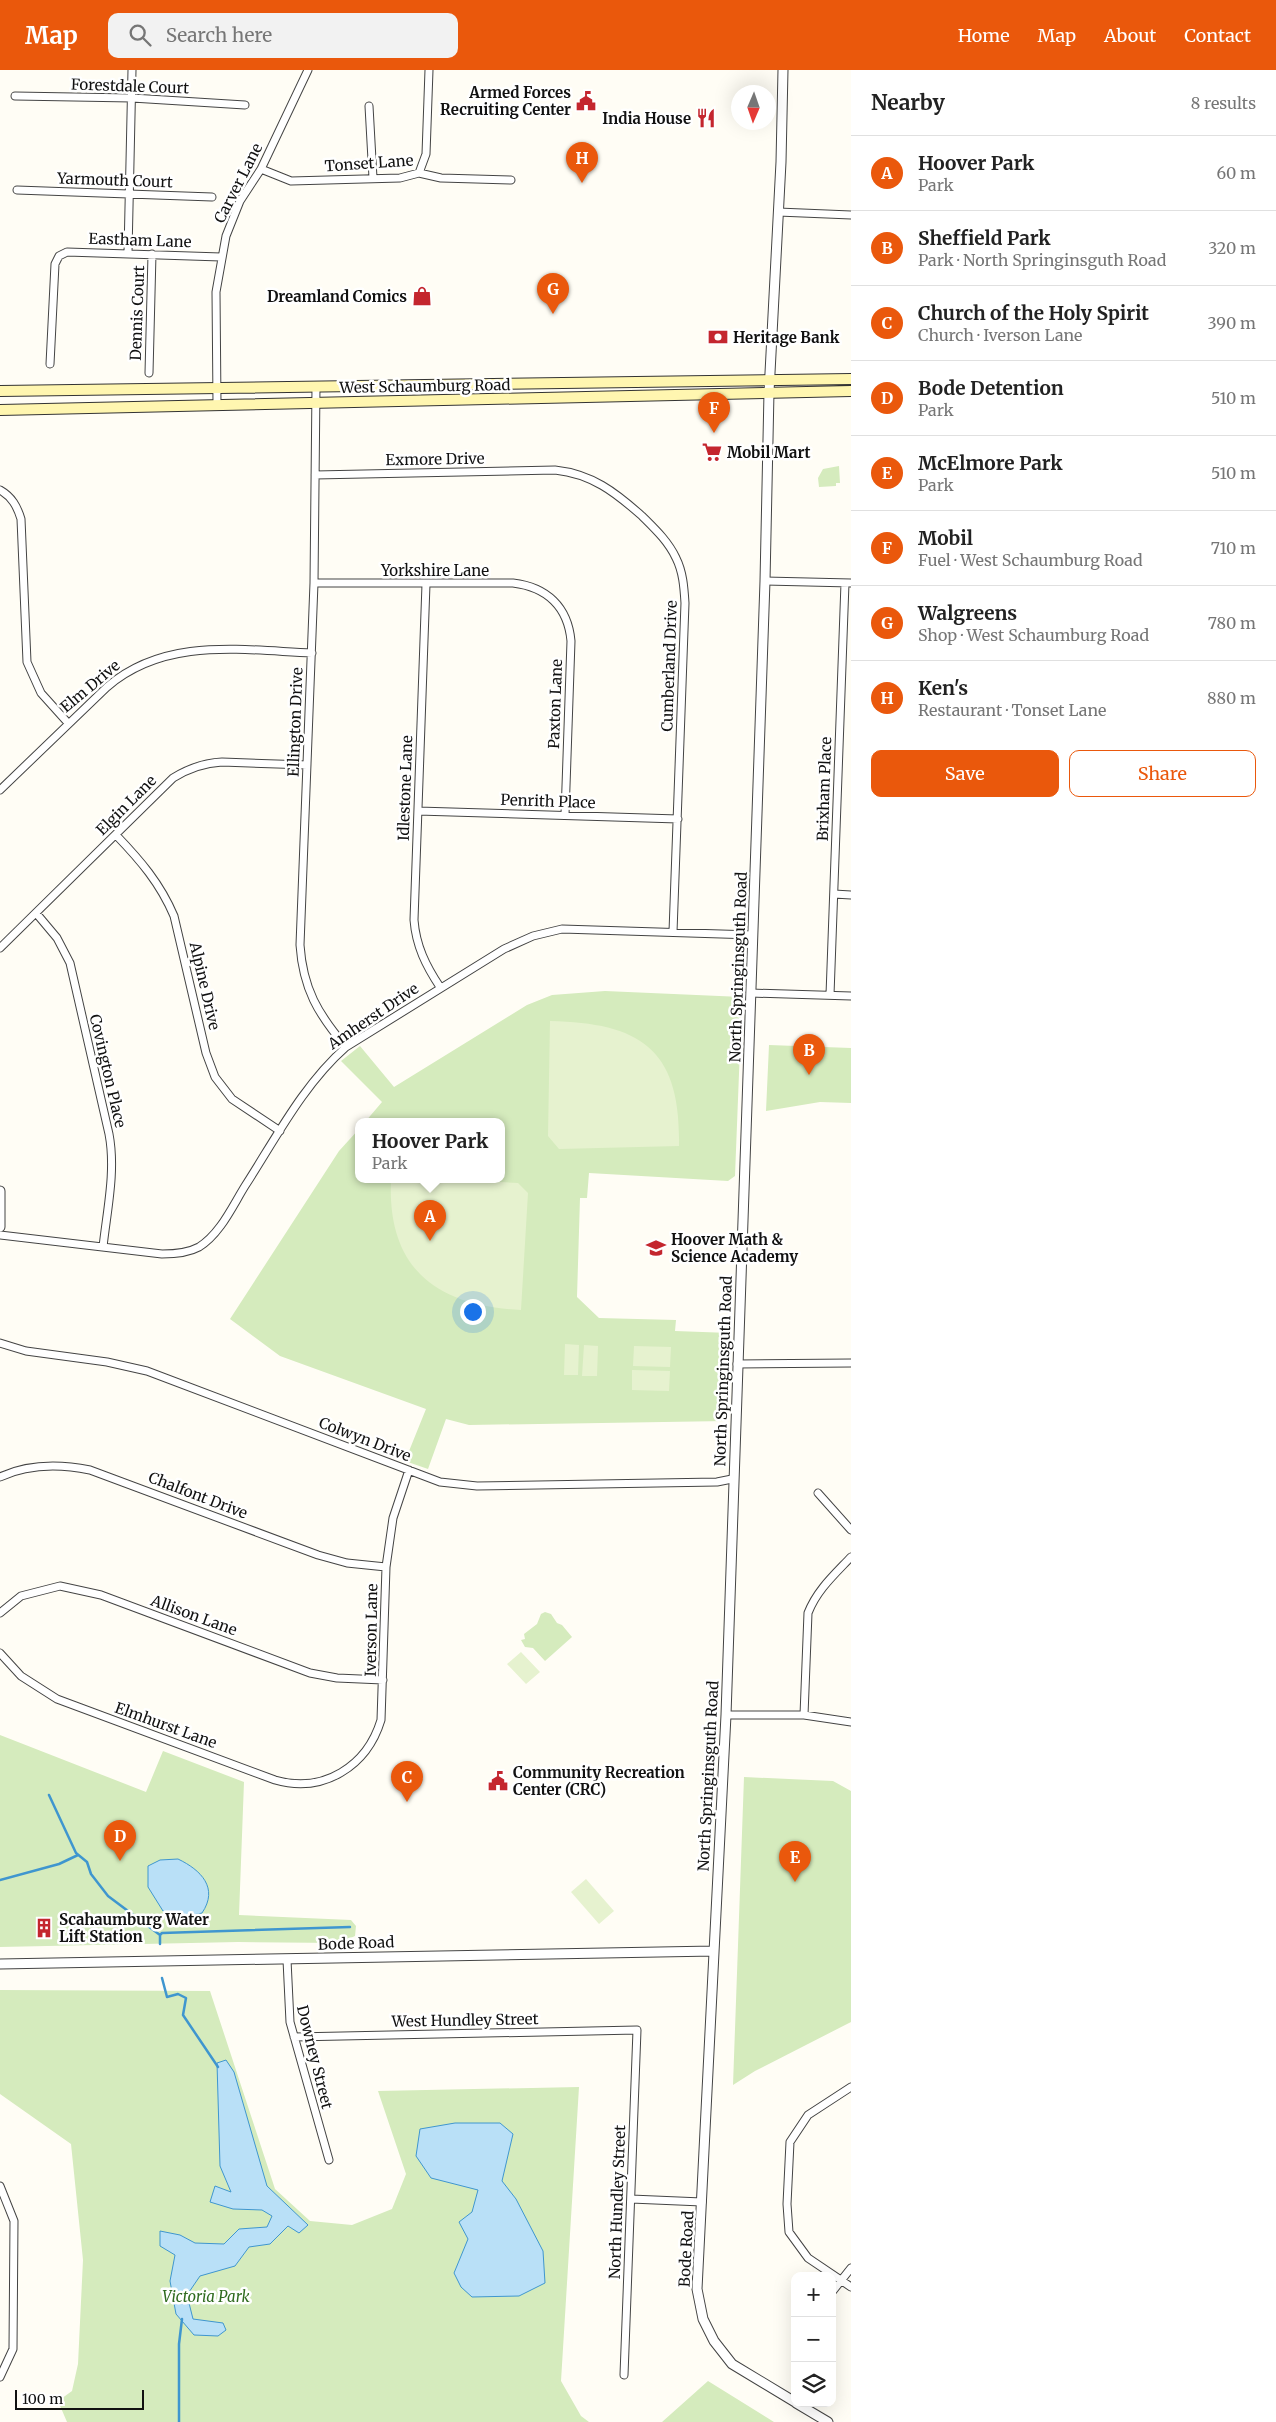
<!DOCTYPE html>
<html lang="en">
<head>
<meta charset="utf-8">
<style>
	:root { --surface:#fff; --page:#f2f2f2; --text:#222; --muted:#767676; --line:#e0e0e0; --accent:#ea580c }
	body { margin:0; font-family:Merriweather,serif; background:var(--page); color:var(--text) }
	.controls { position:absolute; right:15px; bottom:15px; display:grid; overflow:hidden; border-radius:10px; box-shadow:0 5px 20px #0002 }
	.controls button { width:45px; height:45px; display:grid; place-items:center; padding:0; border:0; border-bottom:1px solid var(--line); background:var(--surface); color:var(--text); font:25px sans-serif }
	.compass { position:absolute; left:731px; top:15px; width:45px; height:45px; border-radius:50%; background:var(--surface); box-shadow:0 5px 20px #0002; rotate:182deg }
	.scale { position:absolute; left:15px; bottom:12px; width:129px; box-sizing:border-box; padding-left:5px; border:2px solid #111; border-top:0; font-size:14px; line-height:18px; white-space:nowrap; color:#111; -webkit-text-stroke:4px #fff; paint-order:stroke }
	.you { position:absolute; left:472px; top:1241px; width:18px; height:18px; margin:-12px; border:4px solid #fff; border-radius:50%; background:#1a73e8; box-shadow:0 0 0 8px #1a73e833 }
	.badge { display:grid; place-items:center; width:32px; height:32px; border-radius:50%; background:var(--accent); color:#fff; font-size:16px; font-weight:700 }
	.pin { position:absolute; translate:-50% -41px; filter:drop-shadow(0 1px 2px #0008) }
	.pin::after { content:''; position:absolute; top:26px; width:18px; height:15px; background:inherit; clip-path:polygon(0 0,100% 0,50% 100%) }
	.popup { position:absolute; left:355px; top:1048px; width:150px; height:65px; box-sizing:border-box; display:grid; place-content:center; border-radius:10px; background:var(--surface); filter:drop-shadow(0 1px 4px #0005); font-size:16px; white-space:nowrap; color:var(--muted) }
	.popup b { font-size:19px; color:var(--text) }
	.popup::after { content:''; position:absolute; left:50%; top:100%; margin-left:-10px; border:10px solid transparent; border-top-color:var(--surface) }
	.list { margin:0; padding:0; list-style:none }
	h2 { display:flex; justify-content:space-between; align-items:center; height:65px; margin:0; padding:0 20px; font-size:21px }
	h2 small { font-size:16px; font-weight:400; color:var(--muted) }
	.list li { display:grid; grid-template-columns:32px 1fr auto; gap:15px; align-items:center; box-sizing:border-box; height:75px; padding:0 20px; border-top:1px solid var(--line) }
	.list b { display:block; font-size:19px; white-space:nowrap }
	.list p { margin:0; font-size:16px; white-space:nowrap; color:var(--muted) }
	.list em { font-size:16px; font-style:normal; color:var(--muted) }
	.actions { display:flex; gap:10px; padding:15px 20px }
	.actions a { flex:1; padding:11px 0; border:1px solid var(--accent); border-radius:10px; text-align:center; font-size:18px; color:var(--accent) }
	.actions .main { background:var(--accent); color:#fff }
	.icon { flex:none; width:28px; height:28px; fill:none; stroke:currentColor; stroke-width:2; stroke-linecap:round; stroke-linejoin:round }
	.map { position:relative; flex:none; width:851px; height:2352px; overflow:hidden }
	header { display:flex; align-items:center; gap:30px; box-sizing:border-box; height:70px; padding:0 25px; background:var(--accent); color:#fff }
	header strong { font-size:24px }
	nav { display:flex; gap:28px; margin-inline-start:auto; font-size:18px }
	.search { width:350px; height:45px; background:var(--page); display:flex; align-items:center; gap:12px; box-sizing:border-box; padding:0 18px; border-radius:10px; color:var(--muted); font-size:19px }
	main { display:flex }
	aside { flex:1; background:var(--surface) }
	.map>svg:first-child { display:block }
	.green { fill:#d5ebbd }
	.pitch { fill:#e6f2cf }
	.water { fill:#b9e0f7; stroke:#3f96cf }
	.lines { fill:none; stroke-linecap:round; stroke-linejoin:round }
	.stream { stroke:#3f96cf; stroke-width:2.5 }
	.minor-casing { stroke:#444; stroke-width:9 }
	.tertiary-casing { stroke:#444; stroke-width:11 }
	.secondary-casing { stroke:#333; stroke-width:12 }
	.minor { stroke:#fff; stroke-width:7 }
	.tertiary { stroke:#fff; stroke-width:9 }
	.secondary { stroke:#fff6b0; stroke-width:10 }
	.labels { text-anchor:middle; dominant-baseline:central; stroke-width:5; stroke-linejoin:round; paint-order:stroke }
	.street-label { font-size:15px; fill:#111; stroke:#fff }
	.poi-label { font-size:15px; font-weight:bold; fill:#111; stroke:#fff; text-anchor:start }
	.park-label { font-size:15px; font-style:italic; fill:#2f6b1f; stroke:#fff }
</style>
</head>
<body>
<header>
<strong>Map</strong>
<div class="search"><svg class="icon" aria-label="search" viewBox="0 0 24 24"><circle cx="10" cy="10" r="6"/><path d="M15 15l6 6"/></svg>Search here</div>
<nav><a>Home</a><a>Map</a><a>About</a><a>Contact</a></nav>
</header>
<main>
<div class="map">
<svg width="851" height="2352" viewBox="0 0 851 2352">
	<rect width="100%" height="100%" fill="#fffdf5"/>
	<path class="green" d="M839,396L840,413H836V416L819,417L818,408L823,399Z
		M605,921L742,927L735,1106L728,1111L589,1103L587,1128H580L577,1227L599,1248L676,1250L675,1261L730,1263L726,1351L469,1355L446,1349L428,1399L405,1391L426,1339L280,1286L230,1249L339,1081L359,1059V1110H501V1052H365L382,1032L341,991L360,976L394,1017L527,935L552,925Z
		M769,975L851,978V1033L820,1032L766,1041Z
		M545,1542L551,1544L557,1553L562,1555L572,1567L545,1591L533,1578L525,1577L521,1570L525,1569L524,1564L537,1554L541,1544Z
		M0,1665L146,1722L163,1681L244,1712L239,1845L351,1850L356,1856L355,1866L340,1873L238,1872L0,1877Z
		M744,1707L833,1711L851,1721V1952L755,2001L733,2015Z
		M0,1920L210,1921L275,2119L310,2151L352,2155L392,2139L406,2104L378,2021L579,2017L561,2311L581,2346L589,2352H67L58,2331L72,2321L78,2294L83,2190L71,2074L0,2024Z
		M708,2311L774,2352H662Z"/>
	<path class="pitch" d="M550,951C642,953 681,980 679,1076L559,1079L548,1066Z
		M391,1110H463L518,1113L528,1123L521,1240C437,1236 387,1199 391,1110Z
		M565,1274L579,1275L578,1305H564Z
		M584,1275L598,1276L597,1306H582Z
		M634,1276L671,1277L670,1297L633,1296Z
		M632,1300L670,1301L669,1321L632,1320Z
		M521,1582L540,1602L526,1614L507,1594Z
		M586,1809L614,1841L599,1854L571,1822Z"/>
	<path class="water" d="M178,1789C201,1800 219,1818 202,1843L180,1848L163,1841L148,1817V1796L160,1790Z
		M226,1990L234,2002L267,2116L308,2155L299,2163L288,2156L270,2174L249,2177L235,2196L200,2206L187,2225L193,2249L223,2253L226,2260L218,2266L194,2265L176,2244L170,2211L175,2185L160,2176V2161L180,2165L195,2173L224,2174L239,2159L267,2157L272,2146L262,2140L233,2139L210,2132L215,2116L231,2122L220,2096L217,1993Z
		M455,2053H500L513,2064L502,2111L516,2129L543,2181L545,2213L519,2226L472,2227L461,2217L454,2203L468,2169L459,2152L472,2142L478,2120L431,2108L416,2086L420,2059Z"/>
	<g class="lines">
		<path class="stream" d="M49,1725L76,1783L87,1792L91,1804L108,1826L160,1865
			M0,1810L59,1794L78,1785
			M160,1874V1865L162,1863L350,1857
			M162,1908L167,1927L178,1924L186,1928L183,1945L218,1997
			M179,2352V2274L182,2249"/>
		<defs>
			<path id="minor" d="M15,26L132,28L245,35
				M369,36L373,108
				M261,99L291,111L400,108L419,103L441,108L511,110
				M419,103L426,84L429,0
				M17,120L212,127
				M778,142L851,145
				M128,183L132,0
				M50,294L55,194L59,186L67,182L221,187
				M149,303L152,184
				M316,317L314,513L300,875C303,919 318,944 346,977
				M217,334L216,222L226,166L240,131L261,99L308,0
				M315,405L555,400C592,404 615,422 642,446C655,459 668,471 676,488C683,502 684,517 685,533L673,862
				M0,420C12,427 17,436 21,449L27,592L41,623L68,653
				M765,511L851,513
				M314,513H513C547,517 568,537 571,571L565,745
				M426,514L414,850C416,876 426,896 440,917
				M0,720L107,617C165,567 241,580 312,583
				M418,741L678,749
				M116,765C140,790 160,813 174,846L206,983L215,1007L232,1029L280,1061
				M834,824L851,825
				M36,843L57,868L70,893L109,1064C116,1101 107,1140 103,1177
				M0,878L173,708C189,698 203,693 222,692L307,695
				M751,923L851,926
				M830,925L845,513
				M0,1165L162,1184C174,1184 188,1183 199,1177C220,1164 232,1137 245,1116C276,1068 303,1015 346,977L504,879L533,866L562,859L753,865
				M0,1273L26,1281L107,1292L147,1301L440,1412L477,1416L717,1412L732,1409
				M737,1294L851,1293
				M0,1407C28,1394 60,1394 90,1400L318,1485L347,1493L386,1497
				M818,1423L851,1460
				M0,1543L21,1526L60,1516L101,1525L310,1603L337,1608L383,1610
				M0,1583L21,1606L57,1629L275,1710C324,1724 367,1696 381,1650L386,1497L393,1448L409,1400
				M726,1645H804L851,1652
				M804,1645L808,1543C817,1520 834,1505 851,1487
				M287,1890L290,1952L329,2090
				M294,1967L637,1960L624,2305
				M851,2017L808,2045L790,2072L787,2134L789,2162L808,2188L851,2217
				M0,2116L14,2151L13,2279L0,2307
				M631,2129L702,2132
				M832,2222L851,2198"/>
			<path id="tertiary" d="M783,0L781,92L769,322L765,511L726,1645L697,2219L703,2249L714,2271L732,2294L795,2332
				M0,1121V1157
				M0,1894L714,1881
				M796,2333L828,2352"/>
			<path id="secondary" d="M0,321L851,309
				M0,340L851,321"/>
		</defs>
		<use href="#minor" class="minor-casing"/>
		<use href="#tertiary" class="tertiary-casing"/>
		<use href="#secondary" class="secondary-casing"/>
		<use href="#minor" class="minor"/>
		<use href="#tertiary" class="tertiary"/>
		<use href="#secondary" class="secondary"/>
	</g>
	<defs>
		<symbol id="civic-bare" viewBox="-9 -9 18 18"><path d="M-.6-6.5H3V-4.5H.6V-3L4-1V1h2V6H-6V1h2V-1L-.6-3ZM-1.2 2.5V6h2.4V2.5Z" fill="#c4262e" stroke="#fff" stroke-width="2.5" paint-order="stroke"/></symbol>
		<symbol id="restaurant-bare" viewBox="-9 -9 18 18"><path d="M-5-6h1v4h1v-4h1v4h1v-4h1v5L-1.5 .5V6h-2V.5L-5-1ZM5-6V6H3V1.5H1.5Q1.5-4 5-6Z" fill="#c4262e" stroke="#fff" stroke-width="2.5" paint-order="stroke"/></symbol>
		<symbol id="shop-bare" viewBox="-9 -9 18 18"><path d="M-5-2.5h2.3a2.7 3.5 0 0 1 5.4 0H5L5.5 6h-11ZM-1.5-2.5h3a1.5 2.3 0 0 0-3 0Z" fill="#c4262e" stroke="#fff" stroke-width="2.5" paint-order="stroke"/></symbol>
		<symbol id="bank-bare" viewBox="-9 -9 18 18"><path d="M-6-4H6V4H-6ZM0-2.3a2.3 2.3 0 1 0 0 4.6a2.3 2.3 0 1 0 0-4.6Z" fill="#c4262e" stroke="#fff" stroke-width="2.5" paint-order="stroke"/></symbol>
		<symbol id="supermarket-bare" viewBox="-9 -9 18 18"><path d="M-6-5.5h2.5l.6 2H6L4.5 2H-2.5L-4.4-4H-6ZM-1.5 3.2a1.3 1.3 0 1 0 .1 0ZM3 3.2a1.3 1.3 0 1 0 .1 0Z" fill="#c4262e" stroke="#fff" stroke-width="2.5" paint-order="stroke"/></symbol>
		<symbol id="school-bare" viewBox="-9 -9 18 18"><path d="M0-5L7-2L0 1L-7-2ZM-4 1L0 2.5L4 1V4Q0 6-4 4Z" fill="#c4262e" stroke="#fff" stroke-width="2.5" paint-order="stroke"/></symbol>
		<symbol id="building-bare" viewBox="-9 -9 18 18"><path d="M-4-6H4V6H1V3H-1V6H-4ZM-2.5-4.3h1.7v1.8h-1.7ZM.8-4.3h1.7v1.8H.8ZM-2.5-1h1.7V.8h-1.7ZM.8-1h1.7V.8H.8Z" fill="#c4262e" stroke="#fff" stroke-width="2.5" paint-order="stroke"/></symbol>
	</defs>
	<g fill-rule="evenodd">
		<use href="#civic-bare" x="572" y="17" width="28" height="28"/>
		<use href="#restaurant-bare" x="692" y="34" width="28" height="28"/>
		<use href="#shop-bare" x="408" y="212" width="28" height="28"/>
		<use href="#bank-bare" x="704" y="253" width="28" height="28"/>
		<use href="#supermarket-bare" x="698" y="368" width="28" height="28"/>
		<use href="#school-bare" x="642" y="1164" width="28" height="28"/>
		<use href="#civic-bare" x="484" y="1697" width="28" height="28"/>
		<use href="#building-bare" x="30" y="1844" width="28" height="28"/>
	</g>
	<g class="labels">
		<g class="street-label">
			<text transform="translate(130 16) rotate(2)">Forestdale Court</text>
			<text transform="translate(369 93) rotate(-4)">Tonset Lane</text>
			<text transform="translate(115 110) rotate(2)">Yarmouth Court</text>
			<text transform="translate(238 113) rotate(-63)">Carver Lane</text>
			<text transform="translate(140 170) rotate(2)">Eastham Lane</text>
			<text transform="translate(137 243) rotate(-88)">Dennis Court</text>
			<text transform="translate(425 316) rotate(-1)">West Schaumburg Road</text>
			<text transform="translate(435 389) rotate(-1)">Exmore Drive</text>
			<text x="435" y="500">Yorkshire Lane</text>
			<text transform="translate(669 596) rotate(-88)">Cumberland Drive</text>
			<text transform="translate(90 616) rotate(-40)">Elm Drive</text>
			<text transform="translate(555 634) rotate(-88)">Paxton Lane</text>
			<text transform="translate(295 652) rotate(-88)">Ellington Drive</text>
			<text transform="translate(405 718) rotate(-88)">Idlestone Lane</text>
			<text transform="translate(824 719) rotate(-88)">Brixham Place</text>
			<text transform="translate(548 731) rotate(2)">Penrith Place</text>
			<text transform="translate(126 735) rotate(-45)">Elgin Lane</text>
			<text transform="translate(738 897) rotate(-88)">North Springinsguth Road</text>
			<text transform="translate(205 916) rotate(77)">Alpine Drive</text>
			<text transform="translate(373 946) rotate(-34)">Amherst Drive</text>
			<text transform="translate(108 1001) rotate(77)">Covington Place</text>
			<text transform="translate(723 1301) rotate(-88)">North Springinsguth Road</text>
			<text transform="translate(365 1369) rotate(21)">Colwyn Drive</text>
			<text transform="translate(198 1425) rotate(21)">Chalfont Drive</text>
			<text transform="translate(194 1545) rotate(20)">Allison Lane</text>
			<text transform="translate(371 1560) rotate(-89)">Iverson Lane</text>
			<text transform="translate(166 1655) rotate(20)">Elmhurst Lane</text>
			<text transform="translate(708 1706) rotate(-87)">North Springinsguth Road</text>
			<text transform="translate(356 1873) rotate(-2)">Bode Road</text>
			<text transform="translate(465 1950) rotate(-1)">West Hundley Street</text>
			<text transform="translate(315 1987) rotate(76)">Downey Street</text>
			<text transform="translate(617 2132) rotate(-88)">North Hundley Street</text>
			<text transform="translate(686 2179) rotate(-87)">Bode Road</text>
		</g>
		<g class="poi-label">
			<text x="571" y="22" text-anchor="end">Armed Forces<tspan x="571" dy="17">Recruiting Center</tspan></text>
			<text x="691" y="48" text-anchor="end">India House</text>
			<text x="407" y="226" text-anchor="end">Dreamland Comics</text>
			<text x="733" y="267">Heritage Bank</text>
			<text x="727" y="382">Mobil Mart</text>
			<text x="671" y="1169">Hoover Math &amp;<tspan x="671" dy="17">Science Academy</tspan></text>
			<text x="513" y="1702">Community Recreation<tspan x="513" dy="17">Center (CRC)</tspan></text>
			<text x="59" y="1849">Scahaumburg Water<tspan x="59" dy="17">Lift Station</tspan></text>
		</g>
		<g class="park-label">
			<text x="206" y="2226">Victoria Park</text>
		</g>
	</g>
</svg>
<div class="controls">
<button>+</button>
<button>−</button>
<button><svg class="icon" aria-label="layers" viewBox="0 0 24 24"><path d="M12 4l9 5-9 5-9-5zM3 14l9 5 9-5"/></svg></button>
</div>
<svg class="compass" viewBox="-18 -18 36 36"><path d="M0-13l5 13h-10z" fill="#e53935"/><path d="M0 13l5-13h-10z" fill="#767676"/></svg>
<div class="scale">100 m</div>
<div class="you"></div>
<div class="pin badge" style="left:430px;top:1171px">A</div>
<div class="popup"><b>Hoover Park</b>Park</div>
<div class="pin badge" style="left:809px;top:1005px">B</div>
<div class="pin badge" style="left:407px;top:1732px">C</div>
<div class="pin badge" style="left:120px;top:1791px">D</div>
<div class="pin badge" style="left:795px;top:1812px">E</div>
<div class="pin badge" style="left:714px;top:363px">F</div>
<div class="pin badge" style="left:553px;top:244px">G</div>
<div class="pin badge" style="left:582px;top:113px">H</div>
</div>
<aside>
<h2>Nearby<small>8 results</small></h2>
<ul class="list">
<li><span class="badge">A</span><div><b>Hoover Park</b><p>Park</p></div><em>60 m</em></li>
<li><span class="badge">B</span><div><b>Sheffield Park</b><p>Park · North Springinsguth Road</p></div><em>320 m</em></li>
<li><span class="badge">C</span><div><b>Church of the Holy Spirit</b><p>Church · Iverson Lane</p></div><em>390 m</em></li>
<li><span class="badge">D</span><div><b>Bode Detention</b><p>Park</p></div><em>510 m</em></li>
<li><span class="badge">E</span><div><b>McElmore Park</b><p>Park</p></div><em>510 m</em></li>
<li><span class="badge">F</span><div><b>Mobil</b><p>Fuel · West Schaumburg Road</p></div><em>710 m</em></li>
<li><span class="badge">G</span><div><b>Walgreens</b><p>Shop · West Schaumburg Road</p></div><em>780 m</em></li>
<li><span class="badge">H</span><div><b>Ken's</b><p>Restaurant · Tonset Lane</p></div><em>880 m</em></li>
</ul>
<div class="actions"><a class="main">Save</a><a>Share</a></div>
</aside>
</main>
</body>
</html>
